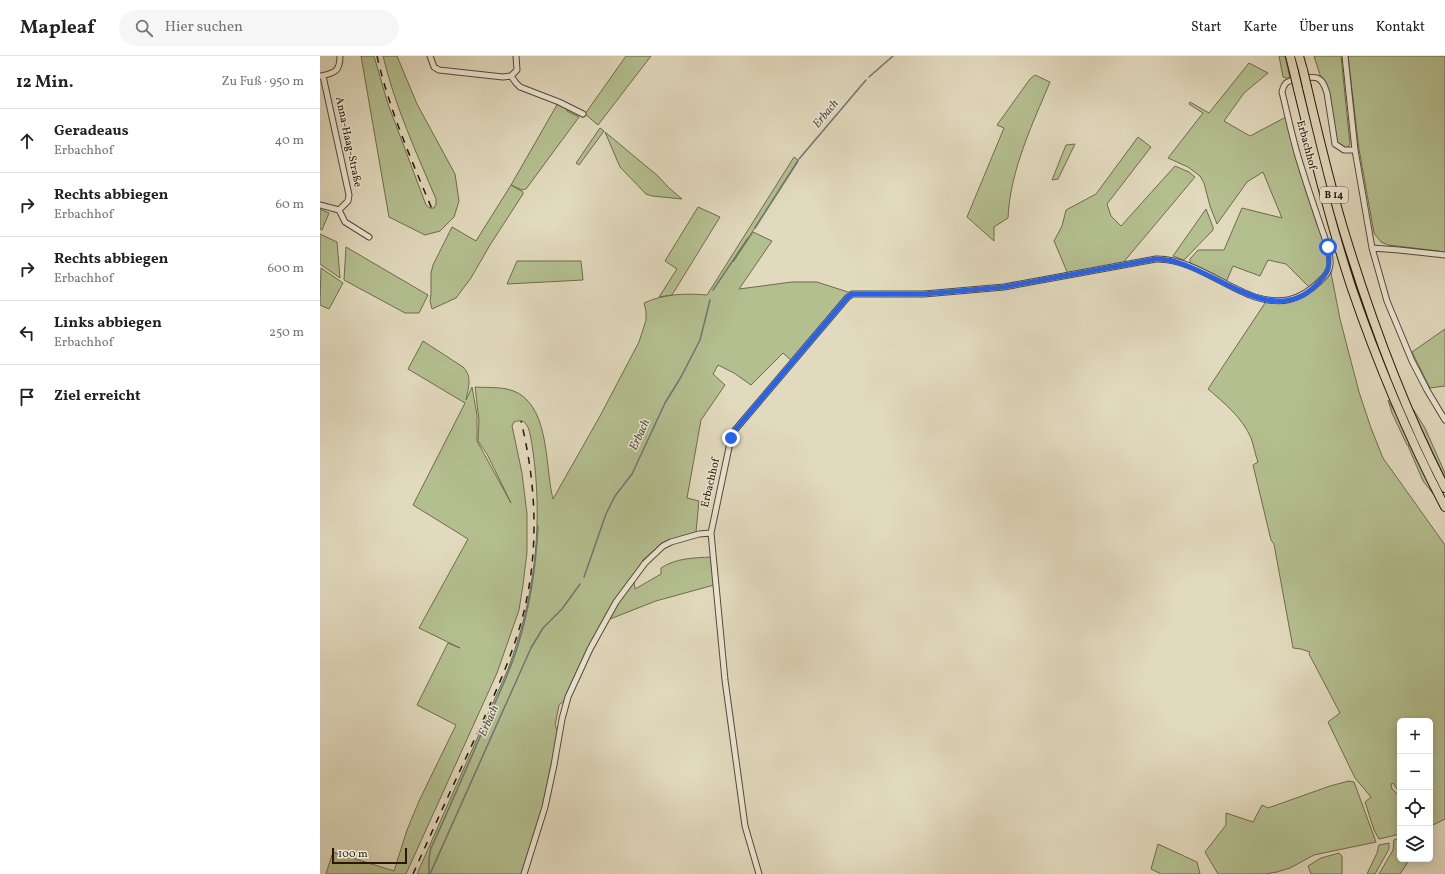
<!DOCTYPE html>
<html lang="de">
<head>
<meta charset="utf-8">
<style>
	:root { --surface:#fff; --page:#f6f6f6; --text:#202124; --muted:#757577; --line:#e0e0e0 }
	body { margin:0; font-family:Vollkorn,serif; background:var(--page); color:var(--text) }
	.controls { position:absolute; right:12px; bottom:12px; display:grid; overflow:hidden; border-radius:6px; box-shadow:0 2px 10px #0003 }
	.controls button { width:36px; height:36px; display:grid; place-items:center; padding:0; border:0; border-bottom:1px solid var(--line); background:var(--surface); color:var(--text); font:20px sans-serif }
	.scale { position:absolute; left:12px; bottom:10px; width:75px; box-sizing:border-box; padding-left:4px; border:2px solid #271806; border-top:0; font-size:11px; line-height:14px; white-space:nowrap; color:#271806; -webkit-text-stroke:3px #ece7d5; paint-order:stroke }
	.stop { position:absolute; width:12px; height:12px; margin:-9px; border:3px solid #2563eb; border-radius:50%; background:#fff }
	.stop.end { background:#2563eb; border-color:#fff; box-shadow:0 1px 4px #0008 }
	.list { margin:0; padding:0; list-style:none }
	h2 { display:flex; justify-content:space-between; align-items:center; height:52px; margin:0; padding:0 16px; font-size:17px }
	h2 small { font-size:13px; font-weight:400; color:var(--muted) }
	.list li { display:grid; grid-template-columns:26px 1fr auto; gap:12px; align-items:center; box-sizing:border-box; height:64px; padding:0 16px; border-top:1px solid var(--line) }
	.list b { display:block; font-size:15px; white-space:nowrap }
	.list p { margin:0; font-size:13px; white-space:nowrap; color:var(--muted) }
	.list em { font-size:13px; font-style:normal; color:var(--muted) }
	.icon { flex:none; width:22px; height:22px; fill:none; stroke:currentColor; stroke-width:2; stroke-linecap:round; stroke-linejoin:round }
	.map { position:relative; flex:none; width:1125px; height:818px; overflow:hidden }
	header { display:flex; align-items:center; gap:24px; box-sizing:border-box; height:56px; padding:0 20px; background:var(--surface); border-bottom:1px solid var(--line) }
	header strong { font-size:19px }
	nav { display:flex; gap:22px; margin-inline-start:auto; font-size:14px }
	.search { width:280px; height:36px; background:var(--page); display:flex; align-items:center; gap:10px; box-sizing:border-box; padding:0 14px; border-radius:22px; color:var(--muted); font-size:15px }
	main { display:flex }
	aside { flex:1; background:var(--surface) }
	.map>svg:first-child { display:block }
	.green { fill:#b4bf90; stroke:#6e6c4b }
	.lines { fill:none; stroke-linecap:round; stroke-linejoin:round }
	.stream { stroke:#6d7774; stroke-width:1.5 }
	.minor-casing { stroke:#564834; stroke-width:7 }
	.highway-casing { stroke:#271806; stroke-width:10 }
	.minor { stroke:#ece7d5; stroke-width:5 }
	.highway { stroke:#e2dabe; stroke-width:8 }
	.rail { stroke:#271806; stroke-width:1.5; stroke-dasharray:7 7; stroke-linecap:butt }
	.highway-bridge-casing { stroke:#271806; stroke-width:10; stroke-linecap:butt }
	.highway-bridge { stroke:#e2dabe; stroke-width:8 }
	.route { stroke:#2563eb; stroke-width:5 }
	.labels { text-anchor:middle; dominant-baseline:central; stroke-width:3; stroke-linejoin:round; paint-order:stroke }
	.shield { fill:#ece7d5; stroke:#625644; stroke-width:1 }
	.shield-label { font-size:10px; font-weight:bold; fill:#271806 }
	.street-label { font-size:11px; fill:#271806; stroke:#ece7d5 }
	.water-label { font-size:12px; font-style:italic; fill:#505046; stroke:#ece7d5 }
</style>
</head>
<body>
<header>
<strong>Mapleaf</strong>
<div class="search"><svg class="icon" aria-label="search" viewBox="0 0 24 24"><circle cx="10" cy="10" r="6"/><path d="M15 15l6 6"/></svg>Hier suchen</div>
<nav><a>Start</a><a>Karte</a><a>Über uns</a><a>Kontakt</a></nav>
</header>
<main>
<aside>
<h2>12 Min.<small>Zu Fuß · 950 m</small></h2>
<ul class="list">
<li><svg class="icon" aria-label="ahead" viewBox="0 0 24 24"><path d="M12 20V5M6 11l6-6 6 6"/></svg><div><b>Geradeaus</b><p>Erbachhof</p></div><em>40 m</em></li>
<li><svg class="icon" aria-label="right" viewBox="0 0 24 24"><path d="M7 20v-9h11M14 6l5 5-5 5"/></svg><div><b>Rechts abbiegen</b><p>Erbachhof</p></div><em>60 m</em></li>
<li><svg class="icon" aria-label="right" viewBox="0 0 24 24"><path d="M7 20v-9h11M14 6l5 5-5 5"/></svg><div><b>Rechts abbiegen</b><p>Erbachhof</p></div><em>600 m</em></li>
<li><svg class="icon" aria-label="left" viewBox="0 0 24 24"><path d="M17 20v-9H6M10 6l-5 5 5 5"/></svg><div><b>Links abbiegen</b><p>Erbachhof</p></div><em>250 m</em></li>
<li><svg class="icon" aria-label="arrive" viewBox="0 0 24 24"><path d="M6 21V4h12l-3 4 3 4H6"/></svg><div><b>Ziel erreicht</b></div></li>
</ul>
</aside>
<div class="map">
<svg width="1125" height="818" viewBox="0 0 1125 818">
	<rect width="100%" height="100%" fill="#e2dabe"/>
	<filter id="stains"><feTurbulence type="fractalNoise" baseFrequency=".005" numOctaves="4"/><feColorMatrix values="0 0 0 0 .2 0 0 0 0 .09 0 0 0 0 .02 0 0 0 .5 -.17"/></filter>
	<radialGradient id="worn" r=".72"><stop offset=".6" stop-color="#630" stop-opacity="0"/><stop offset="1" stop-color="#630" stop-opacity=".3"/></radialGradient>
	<path class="green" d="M41,0H54L68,48L106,149L110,152H114L116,148V143C96,96 75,50 63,0H77L97,48L135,118L139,145L134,161L120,175L105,179L69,161Z
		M306,0H331L278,69L265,58Z
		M959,0H965L970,22H966L963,21Z
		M994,0H1021L1030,88L1027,92H1023L1017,85L1008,33L1001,22Z
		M1028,0H1125V202L1119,195L1068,189L1061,186L1054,177L1039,93Z
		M929,7L948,17L924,37L904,65L930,80L966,61L1006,191L1020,263L1039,336L1051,372L1063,402L1125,489V763L1113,769L1110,766V665H1080V737L1073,727L1071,728L1072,733L1080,741V778L1059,783L1054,774L1045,746L1051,741L1035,722L1008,666L1020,657L989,598L990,596L981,593L973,592L954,488L951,484L933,409L938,406C935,398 934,390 931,382C922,361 904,347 888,333L947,244L961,245L991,233L966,208L948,204L940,220L913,210L906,226L870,207V203L878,194H904L922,152L962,162L943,116L927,126L897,168L890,150L884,127L880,120L868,111L848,102L883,57L869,48L870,46L889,57Z
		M715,19L730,26C712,69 690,115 688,162L674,171V185L647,161L684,72L677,69L710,23Z
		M238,47L248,51L247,55L259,61L206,133L202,134L191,129Z
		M280,72L284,75L259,109L256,107Z
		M285,76L338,120L349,132L362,143L332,140L326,138L300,111Z
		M818,81L831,91L787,148L791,160L801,170L855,110L869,116L875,121L802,208L748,218L734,185L742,170L746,154L776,138Z
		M755,88L738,123L732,124L746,89Z
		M474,101L478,104L413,206L433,176L452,185L419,233L472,226H497L531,237L472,305L463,297L431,329L414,317L398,309L393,318L405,329L381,364L367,442L379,445L376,476L342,487L322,505L325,506L309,526L245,644L239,649L235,669L238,676L223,751L203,818H97L188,613C215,542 224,465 212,389C210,378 209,360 194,366L192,370L202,417L207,458V496L203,529L199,554L177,617L86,818H6L13,796L74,815L87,774L99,745L136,669L97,649L128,587L140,592L99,572L148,483L93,449L145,347L88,313L103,285L143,311C153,321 148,332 146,344L152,331L157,359V385L191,447L167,398L158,385L159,364L155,331C169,332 185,330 198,337C230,355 225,412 233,443L280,360L319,286L326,264V255L324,247C343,238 366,237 387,239Z
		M191,129L203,136V138L170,189L151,222L136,242L112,253L110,245L111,238V217L113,209L132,171L156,185Z
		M378,151L400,161L352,239L339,241L357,213L345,205Z
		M0,153L9,157L2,174L0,173Z
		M886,153L893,171V174L864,204L853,200Z
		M0,178L17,186L20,222L0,208Z
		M26,191L108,239L99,257H85L24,224Z
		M197,205H261L263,224L187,228Z
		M1,212L23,227L9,253L0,249Z
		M1125,273V330L1110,332L1092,296Z
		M1068,344L1079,363L1114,439L1103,425L1088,390L1089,389H1087L1072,357Z
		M1092,353H1093L1105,372L1125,417V422Z
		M391,501L394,529L336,545L290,563L297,547L314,526L315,533L341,518V512C356,502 373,502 391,501Z
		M1029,725L1034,726L1056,786L994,799L970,812L957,816L945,818H898L885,796L906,769V757L933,766L942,749L948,752L1010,730Z
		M1080,782V803H1090L1080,818H1059L1073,794L1074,784Z
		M1069,787V793L1055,818H1047L1057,797L1059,789Z
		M838,788L877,806L880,818H841L831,813Z
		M1019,797L1022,800V818H991L988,810L1001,802Z"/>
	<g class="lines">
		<path class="stream" d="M549,21L573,0
			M479,103L546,24
			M435,172L478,105
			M393,234L428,182
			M264,521L286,458L295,440L312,418L345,347L361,321L380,284L390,244
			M109,818V801L111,792C130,751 148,709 166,667C177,642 190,616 198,589C210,550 216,510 218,470
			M110,818L211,592L223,572L242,553L260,528"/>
		<defs>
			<path id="minor" d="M110,0L114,11L119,14L183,21L191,20
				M1025,0L1035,94L1052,192L1067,245L1092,305L1107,334L1125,364
				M1,20C15,17 20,15 20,0
				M3,20L29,139L28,145L19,154
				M191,20L196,27L200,31L239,46L263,58
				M191,20L197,14L196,0
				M0,149L19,154
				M19,154L25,166L49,181
				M1052,192L1079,194L1125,199
				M204,818L225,751L234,709L242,663L248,641L270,593L296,546L325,507L343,490L351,486L379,478L391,477
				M439,818L425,770L405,624L391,477L411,382L415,374L527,242L532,238H604L684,231L836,203C870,202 903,230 935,241C961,249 979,245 999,226C1004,221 1009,217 1010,209C1011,196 1005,183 1001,171C994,150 987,130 981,110C973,86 968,60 962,36C963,32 963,30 966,27C969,24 992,20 997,22C1003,24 1005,31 1007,37L1015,88L1024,94H1035"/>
			<path id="highway" d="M970,0L974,16
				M979,0L983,14
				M987,31C998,78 1009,125 1023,172C1050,261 1082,349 1125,432
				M978,33C994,99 1010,166 1031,230C1057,306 1088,380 1125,451"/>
		</defs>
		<use href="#minor" class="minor-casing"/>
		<use href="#highway" class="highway-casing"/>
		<use href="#minor" class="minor"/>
		<use href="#highway" class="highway"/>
		<path class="rail" d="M57,0C69,53 91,103 112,153
			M93,818C114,771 135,725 157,678C175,637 195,595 205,551C219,489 216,427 201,365"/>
		<defs>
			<path id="highway-bridge" d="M983,14L987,31
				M974,16L978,33"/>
		</defs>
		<use href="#highway-bridge" class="highway-bridge-casing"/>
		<use href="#highway-bridge" class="highway-bridge"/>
	</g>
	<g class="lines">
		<path class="route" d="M411,382L415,374L527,242L532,238H604L684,231L836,203C886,202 947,275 994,231C1009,217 1011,213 1008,191"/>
	</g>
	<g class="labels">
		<rect class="shield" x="1000" y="131" width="28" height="16" rx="3"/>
		<g class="shield-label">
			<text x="1014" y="139">B 14</text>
		</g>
		<g class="street-label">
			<text transform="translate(28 86) rotate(78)">Anna-Haag-Straße</text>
			<text transform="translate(986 89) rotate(75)">Erbachhof</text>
			<text transform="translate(391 427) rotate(-77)">Erbachhof</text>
		</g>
		<g class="water-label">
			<text transform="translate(506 58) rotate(-50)">Erbach</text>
			<text transform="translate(320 379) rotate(-65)">Erbach</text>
			<text transform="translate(169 665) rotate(-66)">Erbach</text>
		</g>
	</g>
	<rect width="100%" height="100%" filter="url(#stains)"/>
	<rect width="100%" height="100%" fill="url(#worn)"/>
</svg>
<div class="controls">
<button>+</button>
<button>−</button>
<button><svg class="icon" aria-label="locate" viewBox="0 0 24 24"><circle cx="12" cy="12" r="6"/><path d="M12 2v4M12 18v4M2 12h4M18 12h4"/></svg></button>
<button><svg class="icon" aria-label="layers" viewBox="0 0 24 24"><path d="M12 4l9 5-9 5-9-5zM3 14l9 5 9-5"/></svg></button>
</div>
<div class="scale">100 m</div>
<div class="stop" style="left:1008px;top:191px"></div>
<div class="stop end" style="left:411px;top:382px"></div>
</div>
</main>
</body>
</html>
